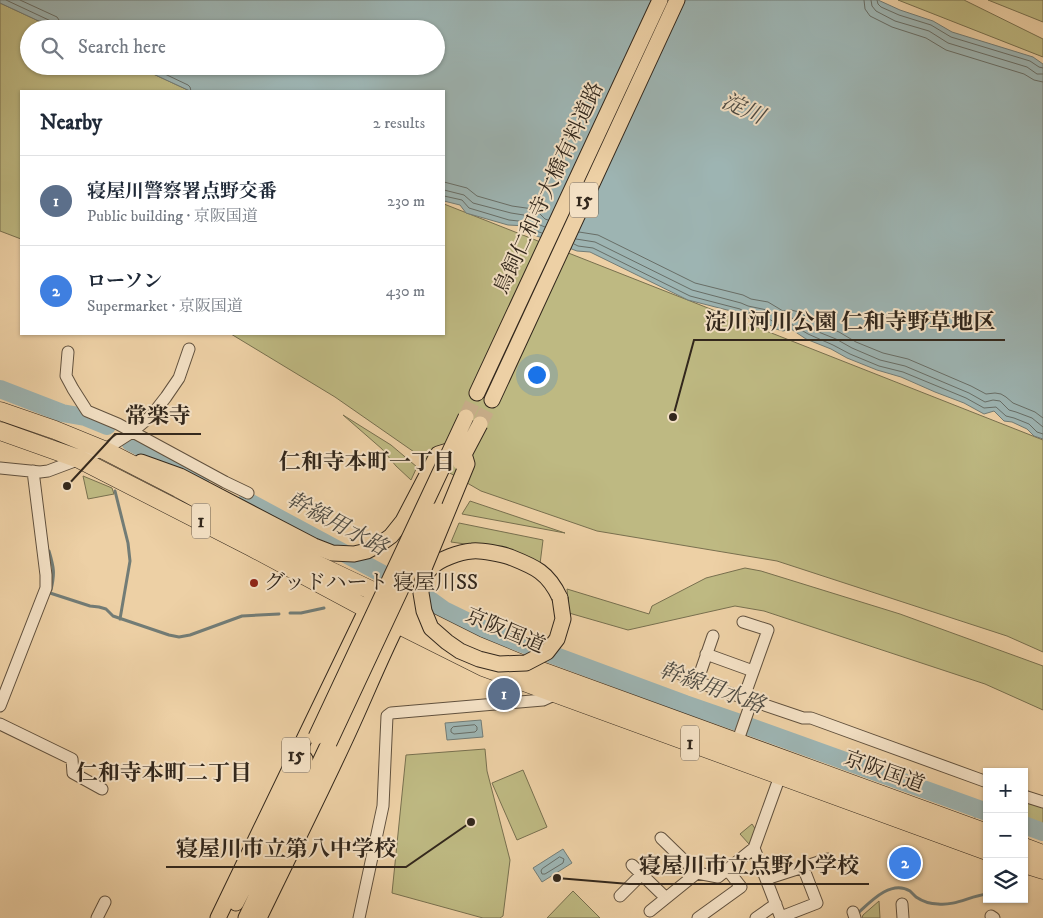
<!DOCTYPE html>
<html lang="en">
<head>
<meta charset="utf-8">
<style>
	:root { --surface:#fff; --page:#f6f6f7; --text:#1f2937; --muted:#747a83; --line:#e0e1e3; --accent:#d93025 }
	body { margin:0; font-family:"IM FELL DW Pica","Noto Serif JP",serif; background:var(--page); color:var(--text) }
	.controls { position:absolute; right:15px; bottom:15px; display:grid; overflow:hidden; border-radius:0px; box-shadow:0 1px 4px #0004 }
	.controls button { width:45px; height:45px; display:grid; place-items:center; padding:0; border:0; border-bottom:1px solid var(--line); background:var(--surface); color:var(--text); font:25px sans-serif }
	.you { position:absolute; left:536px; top:374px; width:18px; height:18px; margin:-12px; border:4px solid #fff; border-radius:50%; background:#1a73e8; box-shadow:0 0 0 8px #1a73e833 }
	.badge { display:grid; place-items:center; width:32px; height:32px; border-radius:50%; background:var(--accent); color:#fff; font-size:16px; font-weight:700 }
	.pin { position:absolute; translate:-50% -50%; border:2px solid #fff; box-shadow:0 1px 5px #0006 }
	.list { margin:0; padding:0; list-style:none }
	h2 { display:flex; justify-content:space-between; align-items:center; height:65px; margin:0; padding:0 20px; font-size:21px }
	h2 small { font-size:16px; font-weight:400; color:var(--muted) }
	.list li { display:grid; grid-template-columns:32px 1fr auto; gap:15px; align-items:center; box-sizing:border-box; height:90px; padding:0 20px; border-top:1px solid var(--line) }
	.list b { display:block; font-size:19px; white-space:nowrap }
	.list p { margin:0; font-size:16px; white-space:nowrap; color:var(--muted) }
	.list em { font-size:16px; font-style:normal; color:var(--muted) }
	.icon { flex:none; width:28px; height:28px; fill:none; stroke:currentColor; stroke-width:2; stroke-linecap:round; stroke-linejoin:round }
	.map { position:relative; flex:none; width:1043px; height:918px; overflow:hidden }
	.search { position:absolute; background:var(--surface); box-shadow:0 1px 4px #0004; left:20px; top:20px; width:425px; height:55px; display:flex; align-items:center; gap:12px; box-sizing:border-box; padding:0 18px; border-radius:28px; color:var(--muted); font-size:19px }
	.panel { position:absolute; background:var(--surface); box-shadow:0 1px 4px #0004; left:20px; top:90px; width:425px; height:245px; border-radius:0px }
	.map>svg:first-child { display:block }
	.green { fill:#beb982; stroke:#78704f }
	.water { fill:#9db4b2; stroke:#727c76 }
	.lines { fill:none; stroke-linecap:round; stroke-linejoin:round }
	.shore { stroke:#686e67; stroke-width:1 }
	.stream { stroke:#727c76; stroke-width:3 }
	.river { stroke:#9db4b2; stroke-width:18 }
	.major-tunnel { stroke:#c8ae8a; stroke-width:15; stroke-dasharray:15 8; stroke-linecap:butt }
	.minor-casing { stroke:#61513e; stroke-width:13 }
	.major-casing { stroke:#32271c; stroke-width:17 }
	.highway-casing { stroke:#32271c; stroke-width:19 }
	.minor { stroke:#f3e0c4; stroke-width:11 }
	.major { stroke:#edd0a5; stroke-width:15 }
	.highway { stroke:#edd0a5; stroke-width:18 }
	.major-bridge-casing { stroke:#32271c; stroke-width:17; stroke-linecap:butt }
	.major-bridge { stroke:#edd0a5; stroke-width:15 }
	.poi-dot { fill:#8f2418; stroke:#f3e0c4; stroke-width:2 }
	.labels { text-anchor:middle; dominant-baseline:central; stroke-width:4; stroke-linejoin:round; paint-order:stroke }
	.shield { fill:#f3e0c4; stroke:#6c5e4e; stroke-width:1 }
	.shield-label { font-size:20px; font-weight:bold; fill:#32271c }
	.street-label { font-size:21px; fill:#32271c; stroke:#f3e0c4 }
	.poi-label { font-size:21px; fill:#32271c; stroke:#f3e0c4; text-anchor:start }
	.water-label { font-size:22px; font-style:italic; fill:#4d4a42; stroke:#f3e0c4 }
	.neighbourhood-label { font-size:22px; font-weight:bold; fill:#32271c; stroke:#f3e0c4 }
	.leader { fill:none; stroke:#32271c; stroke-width:2 }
	.callout-dot { fill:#32271c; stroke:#f3e0c4; stroke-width:2 }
	.callout-label { font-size:22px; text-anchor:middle; font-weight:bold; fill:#32271c; stroke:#f3e0c4; stroke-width:4; stroke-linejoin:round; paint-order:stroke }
</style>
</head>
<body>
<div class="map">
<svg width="1043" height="918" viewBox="0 0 1043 918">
	<rect width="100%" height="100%" fill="#edd0a5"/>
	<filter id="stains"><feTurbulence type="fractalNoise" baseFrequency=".004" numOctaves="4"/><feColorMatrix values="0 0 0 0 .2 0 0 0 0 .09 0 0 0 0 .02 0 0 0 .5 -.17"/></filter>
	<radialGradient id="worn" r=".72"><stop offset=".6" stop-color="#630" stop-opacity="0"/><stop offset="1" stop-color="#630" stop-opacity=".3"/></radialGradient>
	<path class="green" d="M898,0H964L1043,39V57Z
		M988,0H1043V22Z
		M0,3L56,29H29V66H136L190,91H21V239L0,231Z
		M444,204L1043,440V652L1007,636L777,561L597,531L481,491L417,454L335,397L231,334H444Z
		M343,415L391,445L417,467L411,480L396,466L382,449Z
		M83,476L112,488L114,494L88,499Z
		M470,501L565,533L462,514Z
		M459,523L543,540L540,564L508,550L451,542Z
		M745,568L761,571L900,614L1043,666V710L985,684L764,611L735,606L628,630L569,613L567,589L649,614L652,606L706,578Z
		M485,749L487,771L510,860L503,916L500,918H483L392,893L406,755Z
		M523,770L547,827L517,840L492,783Z
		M1024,799L1043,806V825L1024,818Z
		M752,824L756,830L751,843L749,844L740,834Z
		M573,891L600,918H547Z
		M879,901L880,918H862L863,915Z"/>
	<path class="water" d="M0,0H878L900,10L933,21L952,32L1033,57L1043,64V439L1034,436L1027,429L1012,422L1004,421L994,411L984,414L964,403L935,392L901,377L877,370L847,358L831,349L806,339L791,329L783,331L776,329L762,320L741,317L739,313L688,300L590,252L577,251L534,235L527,226L508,225L466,213L460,205L444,201V91H190L136,66H436V29H56L0,3Z
		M481,720L483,737L447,740L445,723Z
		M563,849L572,863L542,882L533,868Z"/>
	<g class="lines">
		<path class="shore" d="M6,0L53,22L56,25V29
			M20,0L57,17L61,23L62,29
			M864,0L865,9L870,16L892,27L926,38L946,50L1024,74L1034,80L1043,82
			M871,0L872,6L876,11L895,21L929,31L948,43L1027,67L1037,74H1043
			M877,0L878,4L881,7L899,15L931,25L951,37L1030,61L1039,67L1043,68
			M148,66L188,85L190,87L191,91
			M444,182L467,188L477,196L512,206L533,209L538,212L545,219L548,220
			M444,190L464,195L473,203L511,213L530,216L535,218L540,225L545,227
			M444,196L462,200L469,208L509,220L528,222L536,231L542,233
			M579,232L598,235L695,283L743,295L751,299L768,302L783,311L791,310L799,312L815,322L839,332L856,342L883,353L908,359L971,386L986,394L995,393L1001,394L1006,397L1013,403L1035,412L1043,418
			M576,239L595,242L692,290L741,303L748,306L767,310L781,319L791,318L796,319L811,329L836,339L852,348L880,360L905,366L969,393L985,402L993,400L1000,401L1009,410L1016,412L1032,418L1043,427
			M574,244L578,246L593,248L690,296L740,309L745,312L764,316L779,325L783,326L789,324L793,325L808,334L833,345L850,354L879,366L903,372L966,398L984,408L996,407L1006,416L1014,418L1029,424L1037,432L1043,434
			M475,725L477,727V730L475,732L454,734L451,732V729L453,727Z
			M560,857L564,859L563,863L545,874H542L541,871L542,869Z"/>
		<path class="stream" d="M115,491L128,543L130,561L120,619
			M49,551C54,568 55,573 51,590
			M50,593L90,606L99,607L106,609L113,616L169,635L179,637L190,635L242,616L279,614
			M290,613H301L324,608
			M975,816L981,810
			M857,914C870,902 891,879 910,891C912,893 914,895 916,897C922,901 930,904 938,904C955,906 970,896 987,894"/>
		<path class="river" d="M0,389L62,413L85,417L107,426
			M130,442L201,478
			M247,501L405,586
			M426,597L444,610L483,629L685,704L737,722L987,812
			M1024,825L1043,832"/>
		<path class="major-tunnel" d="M466,417L477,393
			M480,424L492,400"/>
		<defs>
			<path id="minor" d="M68,352L66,376L73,389L87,411L118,424L225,482L248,493
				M0,468L40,472L48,471L104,450L132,432L152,415L166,397L179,378L189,349
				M743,622L768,630L744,697
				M706,654L753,671
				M670,669L697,682L803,718H811L987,782
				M697,682L713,636
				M0,706L46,588V575L33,471
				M0,724L72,759L73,773L102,789
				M737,743L752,700
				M1024,796L1043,802
				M661,838L697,873L718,877L754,848L780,776
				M754,848L781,918
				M632,865L666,898
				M766,879L828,859
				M620,896L642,874
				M902,904L903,918
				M650,911L697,873
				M853,912L855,918
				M991,916L994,918
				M781,917L817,903L803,867
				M97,918L105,902
				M359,918L383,806L387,716L391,713L543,700L556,694
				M698,918L741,887L727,869
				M756,918L776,904"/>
			<path id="major" d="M477,393L660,0
				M492,400L677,0
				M141,462L180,476L314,546L332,553L354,554L367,551L380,544L391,536L403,521L438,454L451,450
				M236,903L258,860L305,759
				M218,918L375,592
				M246,918L329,743
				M259,918C287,860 316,802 343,744C362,704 378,663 398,623C407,604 416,583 431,568C439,559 460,552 472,551C481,550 502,554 510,557C535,567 548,572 560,598"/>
			<path id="highway" d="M0,411L55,430L104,450L178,488L318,565L375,592L424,619L476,645L522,664L987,833
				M0,431L79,459L251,547L367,609L483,667L987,851
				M1024,847L1043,854
				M1024,864L1043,870"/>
		</defs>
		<use href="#minor" class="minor-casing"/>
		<use href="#major" class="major-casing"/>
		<use href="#highway" class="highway-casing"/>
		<use href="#minor" class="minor"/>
		<use href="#major" class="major"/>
		<use href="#highway" class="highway"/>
		<defs>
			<path id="major-bridge" d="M464,454L467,464L423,571L421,593L424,611L431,628L447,642L460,651L479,659L499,664L526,663L547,652L557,639L563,619L560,598
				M460,462L480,424
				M316,737L466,417
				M329,743L438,510"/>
		</defs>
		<use href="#major-bridge" class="major-bridge-casing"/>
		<use href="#major-bridge" class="major-bridge"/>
	</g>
	<circle class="poi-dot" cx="254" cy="583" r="5"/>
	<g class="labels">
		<g class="shield">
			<rect x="570" y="182.5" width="28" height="35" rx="4"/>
			<rect x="192" y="503.5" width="18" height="35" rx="4"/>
			<rect x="681" y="725.5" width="18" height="35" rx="4"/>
			<rect x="282" y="737.5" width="28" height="35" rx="4"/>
		</g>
		<g class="shield-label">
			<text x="584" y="200">15</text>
			<text x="201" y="521">1</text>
			<text x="690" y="743">1</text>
			<text x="296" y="755">15</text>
		</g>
		<g class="street-label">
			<text transform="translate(549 188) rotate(-65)">鳥飼仁和寺大橋有料道路</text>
			<text transform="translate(505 631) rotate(23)">京阪国道</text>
			<text transform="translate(884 772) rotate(20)">京阪国道</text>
		</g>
		<g class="poi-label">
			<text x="264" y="583">グッドハート 寝屋川SS</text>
		</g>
		<g class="water-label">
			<text transform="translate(743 109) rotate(24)">淀川</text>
			<text transform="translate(337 524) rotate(28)">幹線用水路</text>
			<text transform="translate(712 688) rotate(20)">幹線用水路</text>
		</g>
		<g class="neighbourhood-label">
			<text x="367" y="462">仁和寺本町一丁目</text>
			<text x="164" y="773">仁和寺本町二丁目</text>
		</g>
	</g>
	<path class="leader" d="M673 417L694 340H1005M67 486L115 434H201M471 822L406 867H166M557 878L629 884H869"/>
	<g class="callout-dot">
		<circle cx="673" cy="417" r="5"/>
		<circle cx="67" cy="486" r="5"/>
		<circle cx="471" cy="822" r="5"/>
		<circle cx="557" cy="878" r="5"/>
	</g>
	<g class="callout-label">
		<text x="850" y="329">淀川河川公園 仁和寺野草地区</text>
		<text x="158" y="423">常楽寺</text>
		<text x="286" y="856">寝屋川市立第八中学校</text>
		<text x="749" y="873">寝屋川市立点野小学校</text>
	</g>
	<rect width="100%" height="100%" filter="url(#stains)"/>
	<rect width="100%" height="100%" fill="url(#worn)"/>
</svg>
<div class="controls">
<button>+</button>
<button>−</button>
<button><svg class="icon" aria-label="layers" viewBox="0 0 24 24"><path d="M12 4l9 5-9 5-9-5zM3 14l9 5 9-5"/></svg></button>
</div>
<div class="you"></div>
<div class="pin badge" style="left:504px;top:694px;background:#5c6f8a">1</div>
<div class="pin badge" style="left:905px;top:863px;background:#3f7fe0">2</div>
<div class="search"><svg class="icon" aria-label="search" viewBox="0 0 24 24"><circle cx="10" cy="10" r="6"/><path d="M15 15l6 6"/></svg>Search here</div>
<section class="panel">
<h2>Nearby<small>2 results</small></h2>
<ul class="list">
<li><span class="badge" style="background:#5c6f8a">1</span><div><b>寝屋川警察署点野交番</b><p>Public building · 京阪国道</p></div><em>230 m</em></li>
<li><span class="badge" style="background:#3f7fe0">2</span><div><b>ローソン</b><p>Supermarket · 京阪国道</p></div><em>430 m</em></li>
</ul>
</section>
</div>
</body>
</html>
